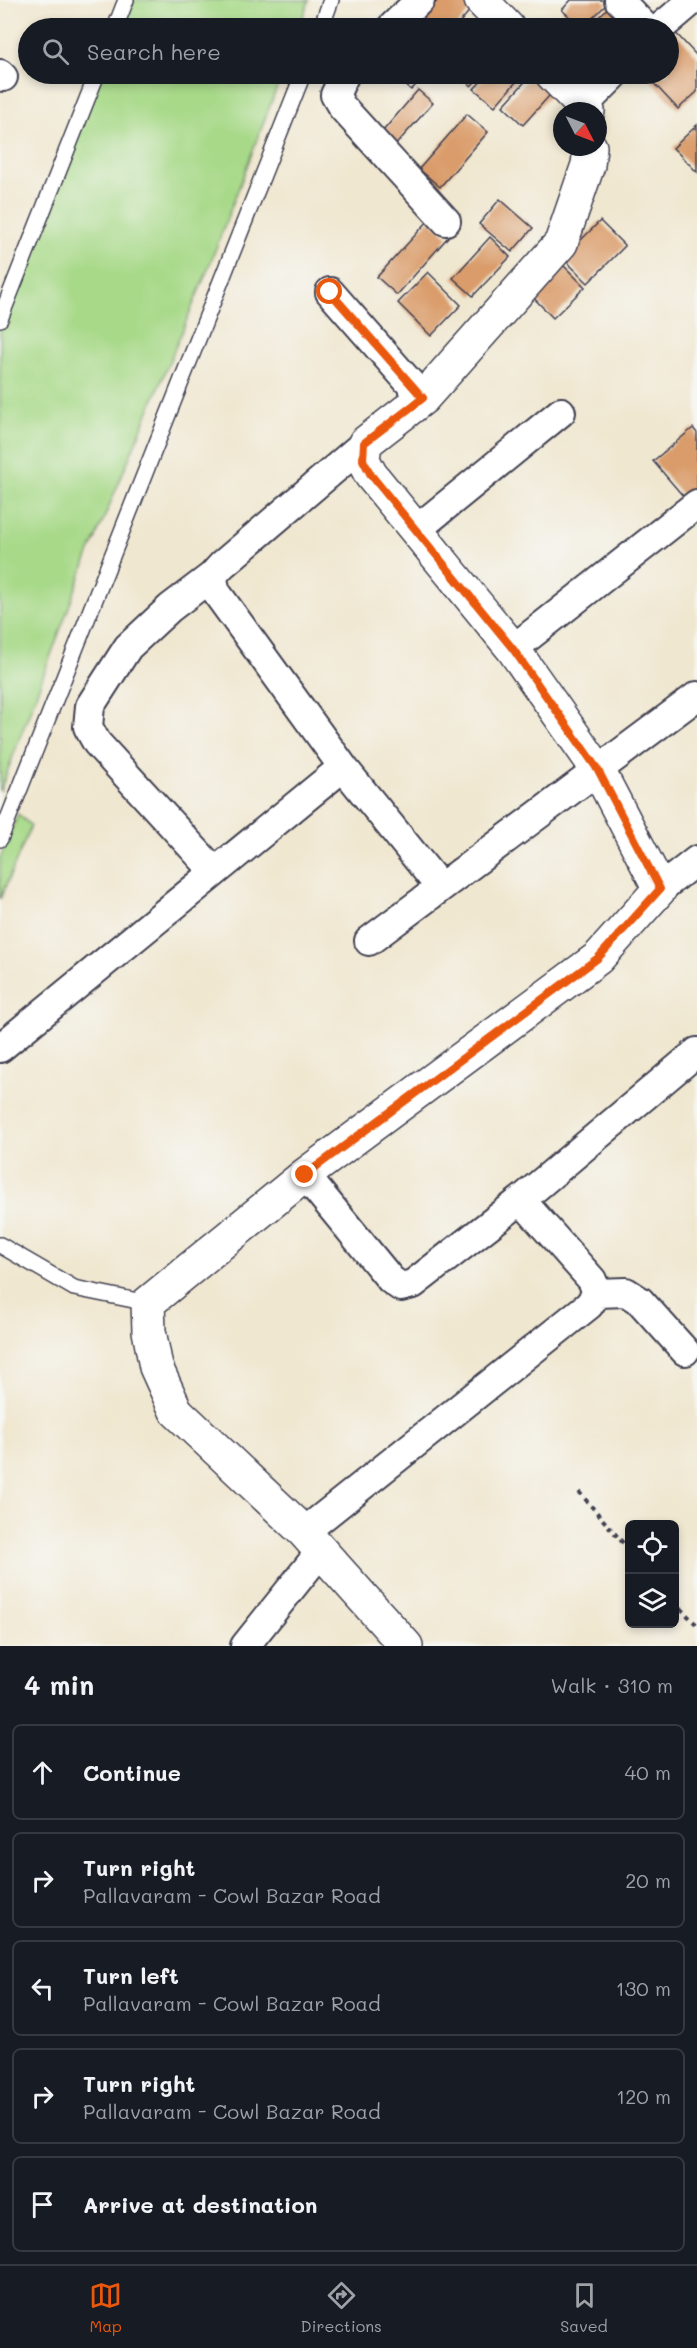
<!DOCTYPE html>
<html lang="en">
<head>
<meta charset="utf-8">
<style>
	:root { --surface:#171b24; --page:#242831; --text:#f1f3f6; --muted:#9ea1a6; --line:#363941; --accent:#ea580c }
	body { margin:0; font-family:Mali,sans-serif; background:var(--page); color:var(--text) }
	.controls { position:absolute; right:18px; bottom:18px; display:grid; overflow:hidden; border-radius:9px; box-shadow:0 3px 9px #0003 }
	.controls button { width:54px; height:54px; display:grid; place-items:center; padding:0; border:0; border-bottom:2px solid var(--line); background:var(--surface); color:var(--text); font:30px sans-serif }
	.compass { position:absolute; left:553px; top:102px; width:54px; height:54px; border-radius:50%; background:var(--surface); box-shadow:0 3px 9px #0003; rotate:132deg }
	.stop { position:absolute; width:18px; height:18px; margin:-14px; border:4px solid #ea580c; border-radius:50%; background:#fff }
	.stop.end { background:#ea580c; border-color:#fff; box-shadow:0 2px 6px #0008 }
	.list { margin:0; padding:0; list-style:none }
	h2 { display:flex; justify-content:space-between; align-items:center; height:78px; margin:0; padding:0 24px; font-size:26px }
	h2 small { font-size:20px; font-weight:400; color:var(--muted) }
	.list li { display:grid; grid-template-columns:39px 1fr auto; gap:18px; align-items:center; box-sizing:border-box; height:96px; margin:0 12px 12px; padding:0 12px; border:2px solid var(--line); border-radius:9px }
	.list b { display:block; font-size:22px; white-space:nowrap }
	.list p { margin:0; font-size:20px; white-space:nowrap; color:var(--muted) }
	.list em { font-size:20px; font-style:normal; color:var(--muted) }
	.icon { flex:none; width:33px; height:33px; fill:none; stroke:currentColor; stroke-width:2; stroke-linecap:round; stroke-linejoin:round }
	.map { position:relative; flex:none; width:697px; height:1646px; overflow:hidden }
	.search { position:absolute; background:var(--surface); box-shadow:0 3px 9px #0003; left:18px; right:18px; top:18px; height:66px; display:flex; align-items:center; gap:15px; box-sizing:border-box; padding:0 21px; border-radius:33px; color:var(--muted); font-size:22px }
	.sheet { height:618px; background:var(--surface) }
	nav { display:flex; justify-content:space-around; align-items:center; box-sizing:border-box; height:84px; border-top:2px solid var(--line); background:var(--surface); font-size:16px; color:var(--muted) }
	nav a { display:grid; justify-items:center; gap:3px }
	nav .on { color:var(--accent) }
	.map>svg:first-child { display:block }
	.green { fill:#a7d988; stroke:#647e62; stroke-width:1.5 }
	.building { fill:#da9c6b }
	.lines { fill:none; stroke-linecap:round; stroke-linejoin:round }
	.service-casing { stroke:#414051; stroke-width:18 }
	.minor-casing { stroke:#414051; stroke-width:32 }
	.tertiary-casing { stroke:#414051; stroke-width:36 }
	.path { stroke:#414051; stroke-width:4; stroke-dasharray:4.5 4.5; stroke-linecap:butt }
	.service { stroke:#fff; stroke-width:15 }
	.minor { stroke:#fff; stroke-width:28 }
	.tertiary { stroke:#fff; stroke-width:33 }
	.route { stroke:#ea580c; stroke-width:8 }
</style>
</head>
<body>
<div class="map">
<svg width="697" height="1646" viewBox="0 0 697 1646">
	<rect width="100%" height="100%" fill="#f6f6f2"/>
	<filter id="ink" filterUnits="userSpaceOnUse"><feTurbulence type="fractalNoise" baseFrequency=".0167" numOctaves="2"/><feDisplacementMap in="SourceGraphic" scale="12" xChannelSelector="R" yChannelSelector="G"/><feConvolveMatrix kernelMatrix="1 2 1 2 8 2 1 2 1" color-interpolation-filters="sRGB"/></filter>
	<filter id="wash" filterUnits="userSpaceOnUse"><feTurbulence type="fractalNoise" baseFrequency=".008" numOctaves="4" result="noise"/><feDisplacementMap in="SourceGraphic" scale="24" xChannelSelector="R" yChannelSelector="G"/><feGaussianBlur stdDeviation="1.35" result="paint"/><feColorMatrix in="noise" values="0 0 0 0 0 0 0 0 0 0 0 0 0 0 0 0 0 1.4 0 .05"/><feComposite in="paint" operator="in"/></filter>
	<g filter="url(#wash)">
		<rect width="100%" height="100%" fill="#f0e7d0"/>
		<path class="green" d="M122,0H309L299,28H111Z
			M93,74H282L208,269L85,564L0,791V309Z
			M18,814L31,826L0,899V858Z"/>
		<g id="blocks">
			<path class="building" d="M438,0H475L477,2L455,28H432L421,19Z
				M571,0H603L607,4L582,28L562,10Z
				M612,4L634,28H587Z
				M672,29L697,56V92L678,109L645,74H668V33Z
				M393,74H427L411,90Z
				M457,74H482L471,86Z
				M488,74H523L495,106L474,89Z
				M532,74H545L558,86L523,125L503,106Z
				M418,90L433,103L391,150L377,138Z
				M467,114L488,132L440,187L419,169Z
				M697,125V172L673,148Z
				M500,199L533,228L512,252L479,224Z
				M429,220L448,237L397,295L377,277Z
				M600,221L625,246L588,283L563,258Z
				M490,237L510,257L473,296L453,278Z
				M558,260L585,287L553,318L527,291Z
				M428,272L461,305L431,336L398,303Z
				M693,428L697,433V496L689,503L653,461Z"/>
		</g>
	</g>
	<g filter="url(#ink)">
		<use href="#blocks" fill-opacity="0" stroke="#414051" stroke-width="1.5"/>
		<g class="lines">
			<defs>
				<path id="service" d="M115,28L126,0
					M321,28L331,0
					M0,319L97,74
					M0,839L303,74
					M0,1245L74,1288L148,1303"/>
				<path id="minor" d="M619,0L646,28
					M391,28L420,0
					M660,28L693,0
					M0,74L3,77
					M345,74L335,95L342,107L446,221
					M583,106L615,74
					M330,292L423,398
					M365,443L222,565L212,576L216,592L343,767L440,887
					M416,530L561,412
					M212,576L170,608L128,647L90,706L88,727L97,743L215,872
					M513,649L697,504
					M660,889L697,860
					M369,941L697,696
					M0,1048L343,767
					M305,1175L391,1280L401,1287L413,1284L521,1200L697,1052
					M597,1293L626,1292L640,1301L685,1351
					M304,1532L589,1305L597,1293L592,1280L521,1200
					M245,1646L321,1551"/>
				<path id="tertiary" d="M481,0L508,28
					M552,74L588,111
					M406,1646L304,1532L176,1411L156,1367L149,1331L148,1303L305,1175L598,958L660,889L598,770L513,649L371,475L363,460L365,443L423,398L561,243L588,165L590,147"/>
			</defs>
			<use href="#service" class="service-casing"/>
			<use href="#minor" class="minor-casing"/>
			<use href="#tertiary" class="tertiary-casing"/>
			<path class="path" d="M579,1492L630,1551
				M674,1602L697,1625"/>
			<use href="#service" class="service"/>
			<use href="#minor" class="minor"/>
			<use href="#tertiary" class="tertiary"/>
		</g>
	</g>
	<g class="lines" filter="url(#ink)">
		<path class="route" d="M305,1175L598,958L660,889L598,770L513,649L371,475L363,460L364,443L423,398L330,292"/>
	</g>
</svg>
<div class="controls">
<button><svg class="icon" aria-label="locate" viewBox="0 0 24 24"><circle cx="12" cy="12" r="6"/><path d="M12 2v4M12 18v4M2 12h4M18 12h4"/></svg></button>
<button><svg class="icon" aria-label="layers" viewBox="0 0 24 24"><path d="M12 4l9 5-9 5-9-5zM3 14l9 5 9-5"/></svg></button>
</div>
<svg class="compass" viewBox="-18 -18 36 36"><path d="M0-13l5 13h-10z" fill="#e53935"/><path d="M0 13l5-13h-10z" fill="#9ea1a6"/></svg>
<div class="stop" style="left:330px;top:292px"></div>
<div class="stop end" style="left:305px;top:1175px"></div>
<div class="search"><svg class="icon" aria-label="search" viewBox="0 0 24 24"><circle cx="10" cy="10" r="6"/><path d="M15 15l6 6"/></svg>Search here</div>
</div>
<section class="sheet">
<h2>4 min<small>Walk · 310 m</small></h2>
<ul class="list">
<li><svg class="icon" aria-label="ahead" viewBox="0 0 24 24"><path d="M12 20V5M6 11l6-6 6 6"/></svg><div><b>Continue</b></div><em>40 m</em></li>
<li><svg class="icon" aria-label="right" viewBox="0 0 24 24"><path d="M7 20v-9h11M14 6l5 5-5 5"/></svg><div><b>Turn right</b><p>Pallavaram - Cowl Bazar Road</p></div><em>20 m</em></li>
<li><svg class="icon" aria-label="left" viewBox="0 0 24 24"><path d="M17 20v-9H6M10 6l-5 5 5 5"/></svg><div><b>Turn left</b><p>Pallavaram - Cowl Bazar Road</p></div><em>130 m</em></li>
<li><svg class="icon" aria-label="right" viewBox="0 0 24 24"><path d="M7 20v-9h11M14 6l5 5-5 5"/></svg><div><b>Turn right</b><p>Pallavaram - Cowl Bazar Road</p></div><em>120 m</em></li>
<li><svg class="icon" aria-label="arrive" viewBox="0 0 24 24"><path d="M6 21V4h12l-3 4 3 4H6"/></svg><div><b>Arrive at destination</b></div></li>
</ul>
</section>
<nav>
<a class="on"><svg class="icon" aria-label="map" viewBox="0 0 24 24"><path d="M3 6l6-2 6 2 6-2v14l-6 2-6-2-6 2zM9 4v14M15 6v14"/></svg>Map</a>
<a><svg class="icon" aria-label="directions" viewBox="0 0 24 24"><path d="M12 3l9 9-9 9-9-9zM9 14v-3h6M13 9l2 2-2 2"/></svg>Directions</a>
<a><svg class="icon" aria-label="saved" viewBox="0 0 24 24"><path d="M7 4h10v16l-5-4-5 4z"/></svg>Saved</a>
</nav>
</body>
</html>
